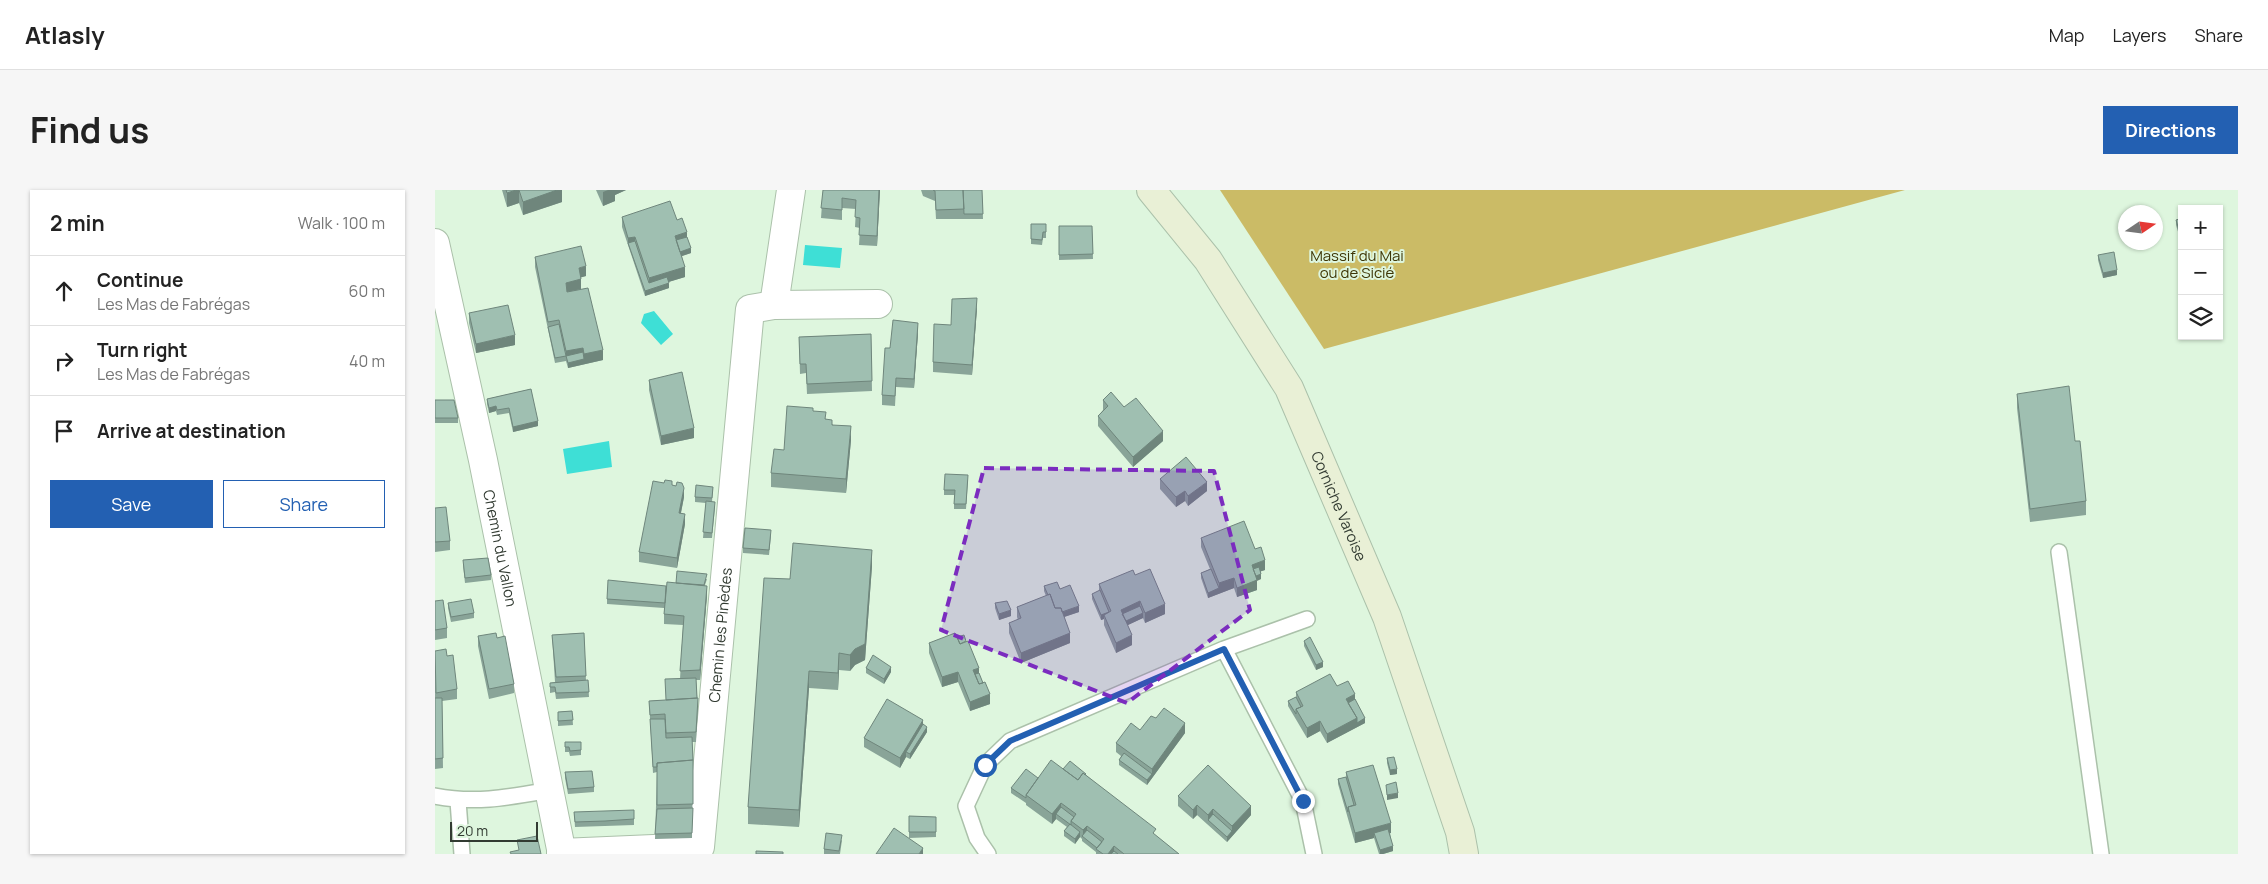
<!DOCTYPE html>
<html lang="en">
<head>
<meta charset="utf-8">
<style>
	:root { --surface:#fff; --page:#f6f6f6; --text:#222; --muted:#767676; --line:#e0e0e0; --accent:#2360b2 }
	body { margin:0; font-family:Manrope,sans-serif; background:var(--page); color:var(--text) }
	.controls { position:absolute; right:15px; top:15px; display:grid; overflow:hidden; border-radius:0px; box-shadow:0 1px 4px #0004 }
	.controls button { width:45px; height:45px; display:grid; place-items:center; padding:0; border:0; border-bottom:1px solid var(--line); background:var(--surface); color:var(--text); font:25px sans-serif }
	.compass { position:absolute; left:1683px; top:15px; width:45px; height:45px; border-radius:50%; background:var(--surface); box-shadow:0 1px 4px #0004; rotate:77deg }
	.scale { position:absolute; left:15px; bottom:12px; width:88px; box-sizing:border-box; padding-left:5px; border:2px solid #323b32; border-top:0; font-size:14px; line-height:18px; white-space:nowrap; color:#323b32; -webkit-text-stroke:4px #def6de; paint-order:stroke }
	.stop { position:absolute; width:15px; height:15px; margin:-11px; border:4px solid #2360b2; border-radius:50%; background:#fff }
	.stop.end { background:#2360b2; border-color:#fff; box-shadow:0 1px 5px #0008 }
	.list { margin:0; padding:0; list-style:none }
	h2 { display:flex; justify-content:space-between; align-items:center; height:65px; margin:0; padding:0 20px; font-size:21px }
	h2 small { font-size:16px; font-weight:400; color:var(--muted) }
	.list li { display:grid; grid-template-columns:32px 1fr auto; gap:15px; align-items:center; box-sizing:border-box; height:70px; padding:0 20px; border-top:1px solid var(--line) }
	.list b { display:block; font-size:19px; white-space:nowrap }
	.list p { margin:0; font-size:16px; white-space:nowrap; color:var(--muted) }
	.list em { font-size:16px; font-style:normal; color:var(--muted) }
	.actions { display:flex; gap:10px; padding:15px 20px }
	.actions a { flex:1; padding:11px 0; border:1px solid var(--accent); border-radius:0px; text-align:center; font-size:18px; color:var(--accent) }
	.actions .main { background:var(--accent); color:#fff }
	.icon { flex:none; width:28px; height:28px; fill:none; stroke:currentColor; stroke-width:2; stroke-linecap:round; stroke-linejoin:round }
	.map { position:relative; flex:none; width:1803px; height:664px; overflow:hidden; border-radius:0px }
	header { display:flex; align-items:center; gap:30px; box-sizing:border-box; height:70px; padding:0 25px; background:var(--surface); border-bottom:1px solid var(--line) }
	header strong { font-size:24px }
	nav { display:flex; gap:28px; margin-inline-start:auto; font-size:18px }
	.intro { display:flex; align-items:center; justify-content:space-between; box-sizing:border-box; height:120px; padding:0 30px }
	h1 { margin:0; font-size:35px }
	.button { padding:12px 22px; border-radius:0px; background:var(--accent); color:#fff; font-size:18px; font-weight:700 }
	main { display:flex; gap:30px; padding:0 30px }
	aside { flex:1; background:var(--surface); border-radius:0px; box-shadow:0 1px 4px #0004 }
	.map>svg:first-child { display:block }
	.green { fill:#cbbb66 }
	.water { fill:#3edfd6 }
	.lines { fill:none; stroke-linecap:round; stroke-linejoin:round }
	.lane-casing { stroke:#abc1aa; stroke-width:18 }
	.street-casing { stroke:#abc1aa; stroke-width:30 }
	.secondary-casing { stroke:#abc1aa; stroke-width:30 }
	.lane { stroke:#fff; stroke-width:15 }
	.street { stroke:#fff; stroke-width:28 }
	.secondary { stroke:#e9f0d6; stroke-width:28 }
	.wall { fill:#89a498 }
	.shaded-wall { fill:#6f867c }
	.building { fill:#9fbfb1; stroke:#6f867c }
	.route { stroke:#2360b2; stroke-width:6 }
	.marked { fill:#7b2cbf; fill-opacity:0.2; stroke:#7b2cbf; stroke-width:4; stroke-dasharray:10 6; stroke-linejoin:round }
	.labels { text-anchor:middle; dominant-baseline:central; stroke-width:4; stroke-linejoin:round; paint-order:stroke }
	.park-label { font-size:15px; fill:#3e3606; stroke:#def6de }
	.street-label { font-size:15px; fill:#323b32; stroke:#def6de }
</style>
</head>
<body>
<header>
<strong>Atlasly</strong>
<nav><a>Map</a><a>Layers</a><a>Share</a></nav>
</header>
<div class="intro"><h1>Find us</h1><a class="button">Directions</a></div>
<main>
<aside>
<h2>2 min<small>Walk · 100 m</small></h2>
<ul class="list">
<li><svg class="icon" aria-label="ahead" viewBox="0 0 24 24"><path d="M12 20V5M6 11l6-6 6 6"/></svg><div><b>Continue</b><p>Les Mas de Fabrégas</p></div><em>60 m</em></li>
<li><svg class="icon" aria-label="right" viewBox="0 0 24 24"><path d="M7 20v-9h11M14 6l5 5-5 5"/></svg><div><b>Turn right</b><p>Les Mas de Fabrégas</p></div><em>40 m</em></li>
<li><svg class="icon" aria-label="arrive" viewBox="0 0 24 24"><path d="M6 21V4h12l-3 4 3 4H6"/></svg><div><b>Arrive at destination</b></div></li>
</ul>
<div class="actions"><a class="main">Save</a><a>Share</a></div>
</aside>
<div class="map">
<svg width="1803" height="664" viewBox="0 0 1803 664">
	<rect width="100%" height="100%" fill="#def6de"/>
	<path class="green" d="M785,0H1470L889,159Z"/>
	<path class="water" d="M370,55L407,58L405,78L368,75Z
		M219,121L238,144L226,155L206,133L209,124Z
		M174,251L177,277L132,284L128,259Z"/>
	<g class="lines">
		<defs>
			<path id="lane" d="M1624,362L1666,664
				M789,459L868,611L879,664
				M0,606C41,614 75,607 115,600
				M23,611L27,664
				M553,664L542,648L531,616L550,575L575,551L789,459L872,429"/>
			<g id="street">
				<path id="s1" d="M0,53L48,270L127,664"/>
				<path d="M339,115L356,0"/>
				<path id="s2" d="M126,663L265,657L315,119L339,115L443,114"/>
			</g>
			<g id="secondary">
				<path id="s3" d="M716,0L773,70L854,198L952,427L1025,642L1029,664"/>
			</g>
		</defs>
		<use href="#lane" class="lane-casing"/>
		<use href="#street" class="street-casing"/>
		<use href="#secondary" class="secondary-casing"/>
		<use href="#lane" class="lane"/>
		<use href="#street" class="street"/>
		<use href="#secondary" class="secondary"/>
	</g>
	<path class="wall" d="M67,0H127V12L88,25L84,13L72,17Z
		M161,0H191L180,5V11L168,16Z
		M388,0H445L442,56L424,55L425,38L420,37L421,19L407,18V30L386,28Z
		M486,0H547L548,29H501L500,11L488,6Z
		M187,27L242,30L252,47L256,63L247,66L250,87L233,92L234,98L210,106L187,37Z
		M1747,28V44L1744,45L1741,35V30Z
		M596,34H611V48H608L607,55L596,54Z
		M624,36H657L658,69L624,70Z
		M1663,65L1682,85L1668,88L1663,70Z
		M100,67L151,86L146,87V99L168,170L133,178L131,171L120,173L100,77Z
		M542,118L537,185L498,182V172L516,135Z
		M34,123L80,155L41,163L34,133Z
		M483,143L479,198L461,197L460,216L447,215V205L455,158Z
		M436,144L437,201L372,204L371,183L365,184L364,147Z
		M214,190L259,248L226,255L214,200Z
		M96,199L103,236L78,242L74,223L62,225L61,221L54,223L52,214V209Z
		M1582,204L1640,251L1651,311V325L1595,332L1582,218Z
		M0,210L23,228V233H0Z
		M668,210L689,217L728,251L698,277L663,236V226L668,220Z
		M378,221L391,229L416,250L411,303L336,297V283L349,260Z
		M725,289L772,301L753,316L750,311L741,317L725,299Z
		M533,290L531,319H519V305H509V300Z
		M237,295L249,307L246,323L250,334L242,378L204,372V362Z
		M278,297L277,312L280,317L277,348H268L271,313L260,312V307Z
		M0,318L15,351V360L0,362Z
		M336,346L334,365L308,363V358Z
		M766,348L820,359L830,380L826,381V389L822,390V400L802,407L799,398L773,408L766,388V383L775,379L766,357Z
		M28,375L56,385V390L30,393Z
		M437,376L430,470L420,475L415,481L404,480L403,500L374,498L364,637L313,634V617L355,389Z
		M700,385L730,424L710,433L708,428L692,435L697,455L681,463L669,435V429L666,430L657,409V404L664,401V394Z
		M272,389L270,395L272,405L265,490H261L263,518L261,552H257L258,570L257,648L220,649L222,582L218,583L214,511L231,510L245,489L248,435L229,434V418L172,414V409L231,396L241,393Z
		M609,396L625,399L644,422L629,427L635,453L586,473L574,443V433L583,430L582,427V417L611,406L609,401Z
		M0,411L12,438V448L0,450Z
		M13,413L39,423V428L16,432L13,418Z
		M560,413L576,426L564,430L560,418Z
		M149,443L151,491L153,490L154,507L121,509L120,502L115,503V493L120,492L117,445Z
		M43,446L62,448L79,494V503L54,509L43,456Z
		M522,447L544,483L555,514L535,521L523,492L507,497L494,463V453Z
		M869,451L888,477L881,480L869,456Z
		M0,461L12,466L22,499V509L7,511L8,578L0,579Z
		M431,478L456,482L449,494L431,483Z
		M902,496L920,509L930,533L892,553L885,541L872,548L853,516V511L861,507V502Z
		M137,521L138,535L123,536V522Z
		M488,534L492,542L475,569L471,567L465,578L429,557V548Z
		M705,540L750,543L712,595L684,575V570L686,566L681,562V553Z
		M130,552H146V565L135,566L134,562H130Z
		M952,568L962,584L955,585L952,573Z
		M628,579L651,585L721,646L744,664H661V662L647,651V649L645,647L640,654L629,646V641L632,637L621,629L617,634L591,615V613L576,603V598Z
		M130,582L159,597V602L133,604L130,588Z
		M911,582L956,643H955L958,661L948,664H944L939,648L920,653L903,594V589L911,587Z
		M743,606L816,625L792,652L762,625L758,629L743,616Z
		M139,622L199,629V635L140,637Z
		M474,626L501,627V647L474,648Z
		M407,650L405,664H389V659Z"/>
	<path class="shaded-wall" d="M81,0H84V13L72,17V3Z
		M122,0H127V12L88,25V12Z
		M173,0H191L180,5V11L168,16V2Z
		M444,0H445L442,56V46Z
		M1747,39V44L1744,45V40Z
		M252,42V52L241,55L240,46Z
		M200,47V56L193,53V48Z
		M256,58V63L244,67V62Z
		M151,76V86L144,88V78Z
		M250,77V87L214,98V88Z
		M1682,80V85L1668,88V83Z
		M146,89V99L131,102V93Z
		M234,93V98L210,106V101Z
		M542,108V118L537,185V175Z
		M483,133V143L479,198V189Z
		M80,145V155L41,163V154Z
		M148,158V167L131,166V171V161Z
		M168,160V170L133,178V173L149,169V164Z
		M61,216V221L54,223V218Z
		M103,231V236L78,242V237Z
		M416,236V250L411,303V289Z
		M259,238V248L226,255V246Z
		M728,241V251L698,277V267Z
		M772,292V301L753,316V306Z
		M249,298V307L244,332V323Z
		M750,301V311L741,317V307Z
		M250,324V334L242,378V368Z
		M437,360V376L430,470L420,475L415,481V465Z
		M830,370V380L818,384L817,375Z
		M826,384V389L822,391V400L802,407V398L819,387Z
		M799,388V398L773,408V403L784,398V393Z
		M272,396V405L265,490V480Z
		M705,411V421L687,429L686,420Z
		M730,414V424L710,433V423Z
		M644,416V422L626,428V423Z
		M576,420V426L564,430V424Z
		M674,422V427L669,425V429L666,430V425Z
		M708,423V428L689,437V432Z
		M635,443V453L586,473V463Z
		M697,445V455L681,463V453Z
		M404,463V480L403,500V483Z
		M888,472V477L881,480V475Z
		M456,477V482L449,494V489Z
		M544,478V488L540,489L538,480Z
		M374,481V498L364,637V620Z
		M523,482V492L507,497V487Z
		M555,504V514L535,521V512Z
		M920,504V514L913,518L911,509Z
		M922,528H930V533L892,553V544Z
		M488,530V539L471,562V567L465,578V568Z
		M885,531V541L872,548V538Z
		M750,533V543L712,595V590L717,584V579Z
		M492,537V542L475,569V564Z
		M962,579V584L955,585V580Z
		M963,603V608L952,610V605Z
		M626,613V622L621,624V629L617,634V624Z
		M762,615V625L758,629V620Z
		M816,616V625L792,652V647L797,641V636Z
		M778,619V629L773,630V625Z
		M956,633V643L940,647L939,643V648L920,653V643Z
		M652,636V645L648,647V640Z
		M645,642V647L640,654V649Z
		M679,656V664H673Z
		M958,656V661L948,664H945V660Z
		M488,658V664H484Z"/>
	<path class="building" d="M71,0H81L72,3Z
		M84,0H122L88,12Z
		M388,0H444L442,46L424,45L425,28L420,27L421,10L407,8V20L386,18Z
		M498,0H528L529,19L501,20L500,1Z
		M528,0H547L548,24H529Z
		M235,11L242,30L247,28L252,42L240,46L250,77L214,88L200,47L193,48L187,27Z
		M1747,28V39L1744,40L1741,30Z
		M596,34H611V42H608L607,50L596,49Z
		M624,36H657L658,64L624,65Z
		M252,47L256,58L245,62L241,50Z
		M200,51L214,93L232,87L234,93L210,101L193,53Z
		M146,56L151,76L144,78L146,89L131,93L132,102L153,98L168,160L149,164L148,158L131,161L124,130L113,132L100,67Z
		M1679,62L1682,80L1668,83L1663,65Z
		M542,108L537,175L498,172L499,134L516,135L517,109Z
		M73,115L80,145L41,154L34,123Z
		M458,130L483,133L479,189L461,188L460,206L447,205L450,158H455Z
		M124,134L131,166L120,168L113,137Z
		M436,144L437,191L372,194L371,174H365L364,147Z
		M148,162L149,169L133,173L131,166Z
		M247,182L259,238L226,246L214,190Z
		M1634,196L1640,251H1645L1651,311L1595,319L1582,204Z
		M96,199L103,231L78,237L74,218L62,220L61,216L54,218L52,209Z
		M676,202L689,217L701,208L728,241L698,267L663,226L673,216L668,210Z
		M0,210H19L23,228H0Z
		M352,216L378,218V221L391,222L390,229L397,230V235L416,236L411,289L336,283L339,259L349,260Z
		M751,267L772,292L753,306L750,301L741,307L725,289Z
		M510,284L533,285L531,314H519L520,300H509Z
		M230,290L237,291V295L241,296L242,292L247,293L249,298L244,323L250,324L242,368L204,362L218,291L229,293Z
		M261,295L278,297L277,308L260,307Z
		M271,311L280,312L277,343L268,342Z
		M11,317L15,351L0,352V318Z
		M809,331L820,359L826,357L830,370L817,375L822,390L802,398L799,388L784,393L766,348Z
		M310,338L336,340L334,360L308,358Z
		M358,353L437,360L430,454L420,459L415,465L404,463L403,483L374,481L364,620L313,617L329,388L355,389Z
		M53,368L56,385L30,388L28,370Z
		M824,377L826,384L821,386L818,379Z
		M715,379L730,414L710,423L705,411L686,420L697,445L681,453L669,425L676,421L664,394L698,380L700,385Z
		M776,379L784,398L773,403L766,383Z
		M242,381L272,384L269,395L241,393Z
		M173,390L231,396L230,413L172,409Z
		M232,392L272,396L265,480L245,481L249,426L229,424Z
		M622,392L625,399L635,395L644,416L627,422L626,418H620L615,404L613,405L609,396Z
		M665,400L674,422L666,425L657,404Z
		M615,404L620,418H626L635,443L586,463L574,433L586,428L582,417Z
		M36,409L39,423L16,427L13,413Z
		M8,410L12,438L0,440V411Z
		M572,411L576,420L564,424L560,413Z
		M705,416L708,423L691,431L687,424Z
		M61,443L62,448L70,446L79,494L54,499L43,446Z
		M149,443L151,486L121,487L117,445Z
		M520,443L525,454L533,451L544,478L538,480L544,494L550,492L555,504L535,512L523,482L507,487L494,453Z
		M529,445L531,451L525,454L522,447Z
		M875,447L888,472L881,475L869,451Z
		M11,459L12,466L18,465L22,499L1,503L0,461Z
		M438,465L456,477L449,489L431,478Z
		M544,483L548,493L544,494L540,484Z
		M895,484L902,496L913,491L920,504L911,509L922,528L892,544L885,531L872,538L861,519L868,516L861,502Z
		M261,488L262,508L231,510L230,489Z
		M153,490L154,502L121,503L120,497H115V493Z
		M861,507L866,517L861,519V524L853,511Z
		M0,508H7L8,568L0,569Z
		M263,508L261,542L231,543L230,524L215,525L214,511Z
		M452,509L488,530L465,568L429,548Z
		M920,509L930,528L922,533V528L913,513Z
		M729,518L750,533L717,579L681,553L696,533L705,540L716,526L721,528Z
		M137,521L138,530L123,531V522Z
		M215,529H230L231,548L257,547L258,570L222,573V577H218Z
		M488,534L492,537L475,564L471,562Z
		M130,552H146V560L135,561L134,557H130Z
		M689,563L717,584L712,590L684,570Z
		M959,567L962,579L955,580L952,568Z
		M258,570V614L222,615V573Z
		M616,570L643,590L648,583L721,639L718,643L744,664H689L679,656L673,664H668L661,659L669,649L652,636L648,640L636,631L641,624L626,613L617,624L591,605Z
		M635,571L651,584L650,585L648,583L643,590L628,579Z
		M773,575L816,616L797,636L778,619L773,625L762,615L758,620L743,606Z
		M938,575L956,633L920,643L913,617L921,615L911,582Z
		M591,579L603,588L591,605V608L576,598Z
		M157,581L159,597L133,599L130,582Z
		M911,587L919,615L913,617V622L903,589Z
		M961,592L963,603L952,605L951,595Z
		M626,617L639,627L636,631V635L621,624Z
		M258,618L257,643L220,644L222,619Z
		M199,620V629L170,631L140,632L139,622Z
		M778,624L797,641L792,647L773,630Z
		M474,626L501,627V642H474Z
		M635,634L645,642L640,649L629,641Z
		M459,638L488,658L484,664H441Z
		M953,639L958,656L945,660L939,643Z
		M652,640L667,652L662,658L647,646Z
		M391,643L407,645L404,661L389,659Z
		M102,646L106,664H76L75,662L84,660L82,650Z
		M321,661L348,662V664H321Z
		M679,661L683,664H676Z"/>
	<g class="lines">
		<path class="route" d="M550,575L575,551L789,459L868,611"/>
	</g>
	<path class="marked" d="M549,278L779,281L815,420L692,513L506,440Z"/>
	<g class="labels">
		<g class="park-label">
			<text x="922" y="65">Massif du Mai<tspan x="922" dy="17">ou de Sicié</tspan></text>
		</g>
		<g class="street-label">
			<text stroke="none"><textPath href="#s3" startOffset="370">Corniche Varoise</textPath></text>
			<text stroke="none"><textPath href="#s1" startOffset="312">Chemin du Vallon</textPath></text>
			<text stroke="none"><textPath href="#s2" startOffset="352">Chemin les Pinèdes</textPath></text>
		</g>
	</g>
</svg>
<div class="controls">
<button>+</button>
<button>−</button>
<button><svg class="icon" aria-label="layers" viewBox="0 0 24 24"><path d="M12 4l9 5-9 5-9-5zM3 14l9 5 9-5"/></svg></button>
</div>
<svg class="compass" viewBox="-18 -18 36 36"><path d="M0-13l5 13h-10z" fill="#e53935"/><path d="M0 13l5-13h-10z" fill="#767676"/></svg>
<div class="scale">20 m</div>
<div class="stop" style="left:550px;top:575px"></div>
<div class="stop end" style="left:868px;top:611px"></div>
</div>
</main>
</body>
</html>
